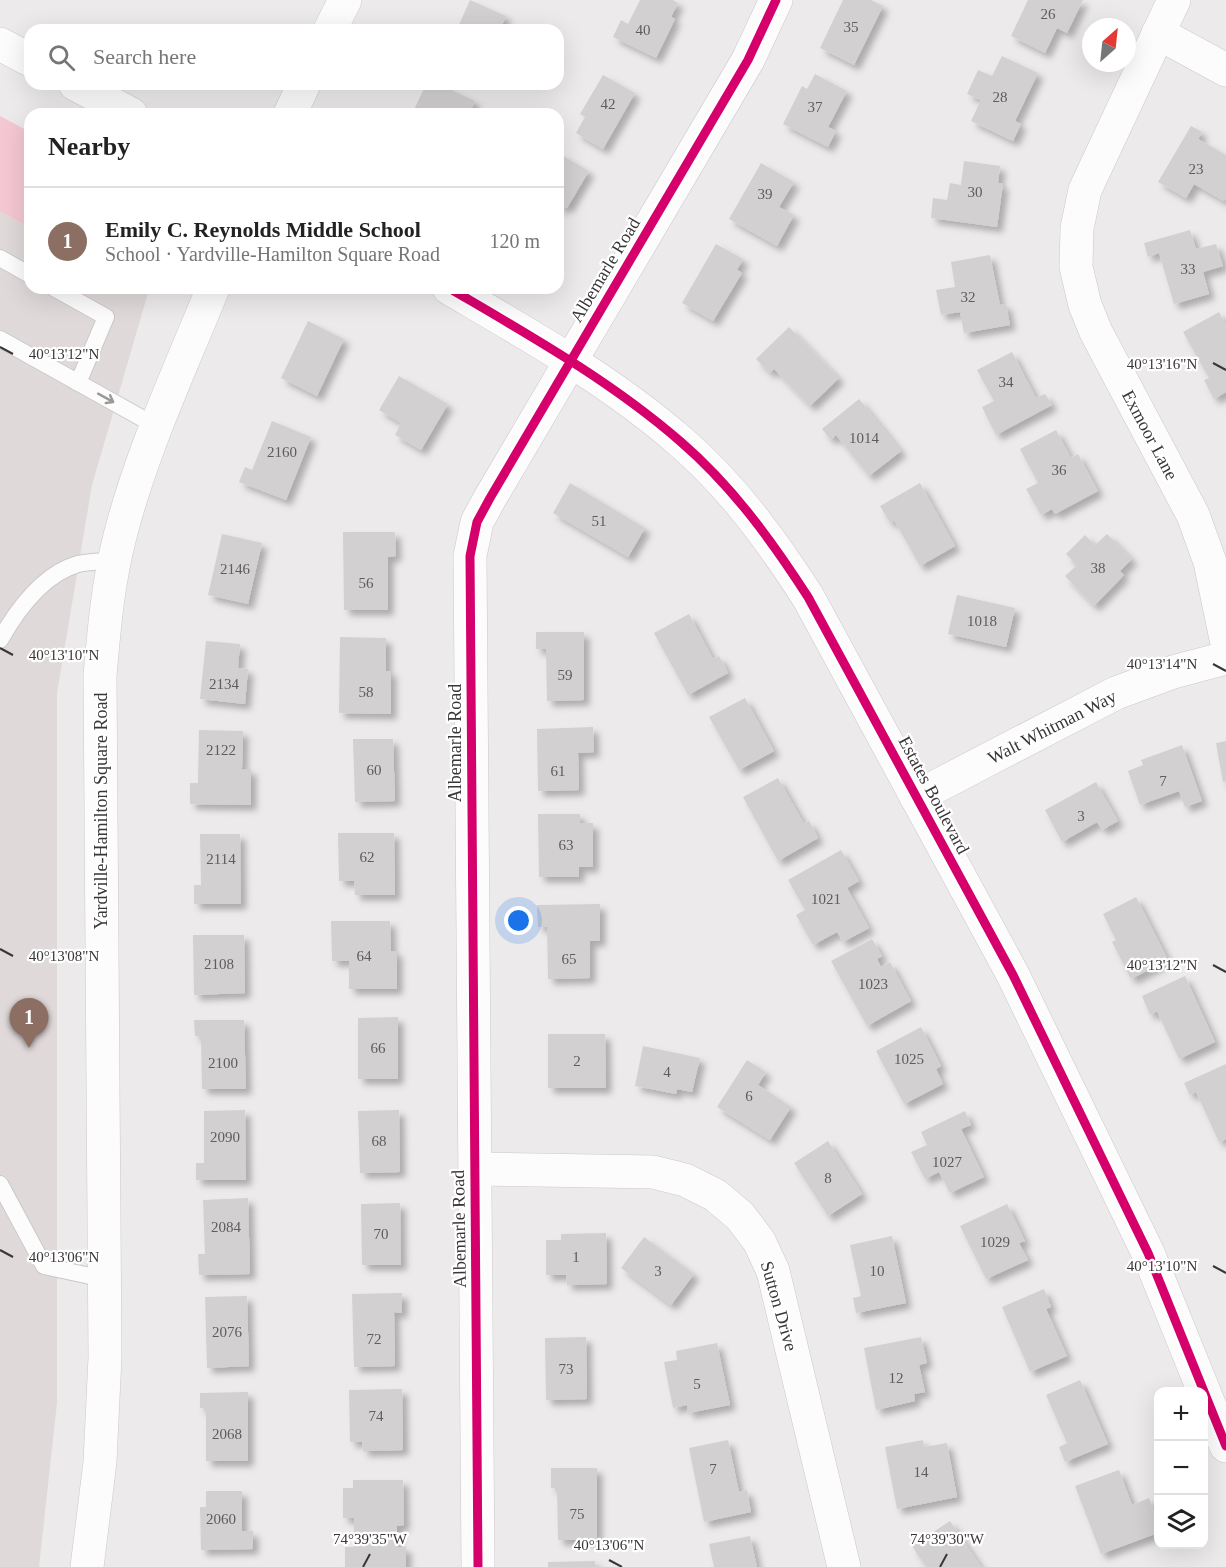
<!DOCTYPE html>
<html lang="en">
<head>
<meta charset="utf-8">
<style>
	:root { --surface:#fff; --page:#f6f6f6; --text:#222; --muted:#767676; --line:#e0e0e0; --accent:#0b8043 }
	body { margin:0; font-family:Georgia,serif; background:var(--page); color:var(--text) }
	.controls { position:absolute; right:18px; bottom:18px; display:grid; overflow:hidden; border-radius:12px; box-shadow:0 6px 24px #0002 }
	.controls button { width:54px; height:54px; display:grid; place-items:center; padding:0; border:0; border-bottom:2px solid var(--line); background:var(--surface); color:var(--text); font:30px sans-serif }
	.compass { position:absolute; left:1082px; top:18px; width:54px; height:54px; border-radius:50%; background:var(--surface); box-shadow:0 6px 24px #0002; rotate:27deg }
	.you { position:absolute; left:519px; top:921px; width:21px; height:21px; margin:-15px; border:4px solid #fff; border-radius:50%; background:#1a73e8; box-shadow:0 0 0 9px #1a73e833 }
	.badge { display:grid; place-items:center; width:39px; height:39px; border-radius:50%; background:var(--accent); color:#fff; font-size:20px; font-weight:700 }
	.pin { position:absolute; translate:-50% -50px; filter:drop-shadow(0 2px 3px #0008) }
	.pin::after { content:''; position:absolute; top:32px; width:21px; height:18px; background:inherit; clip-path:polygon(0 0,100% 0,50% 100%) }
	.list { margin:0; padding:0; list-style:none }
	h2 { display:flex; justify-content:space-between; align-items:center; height:78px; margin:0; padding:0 24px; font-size:26px }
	h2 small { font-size:20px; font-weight:400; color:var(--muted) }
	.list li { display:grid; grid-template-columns:39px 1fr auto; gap:18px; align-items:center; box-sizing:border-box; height:108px; padding:0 24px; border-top:2px solid var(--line) }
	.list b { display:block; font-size:22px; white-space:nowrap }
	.list p { margin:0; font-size:20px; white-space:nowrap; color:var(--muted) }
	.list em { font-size:20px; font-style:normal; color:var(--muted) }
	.icon { flex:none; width:33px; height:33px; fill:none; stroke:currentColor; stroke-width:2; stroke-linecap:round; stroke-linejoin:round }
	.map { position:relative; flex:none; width:1226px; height:1567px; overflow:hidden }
	.search { position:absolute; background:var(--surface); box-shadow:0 6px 24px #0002; left:24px; top:24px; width:540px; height:66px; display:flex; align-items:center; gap:15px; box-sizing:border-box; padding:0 21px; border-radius:18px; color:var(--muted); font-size:22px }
	.panel { position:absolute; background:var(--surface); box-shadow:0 6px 24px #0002; left:24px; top:108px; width:540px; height:186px; border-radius:18px }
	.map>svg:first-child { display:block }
	.built { fill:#e0d9da }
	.green { fill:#f4c7d2 }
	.building { fill:#d2d0d1; filter:url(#shadow) }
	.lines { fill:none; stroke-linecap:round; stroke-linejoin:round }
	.service-casing { stroke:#cbc8c9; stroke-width:18 }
	.minor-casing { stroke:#cbc8c9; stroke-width:34 }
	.tertiary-casing { stroke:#cbc8c9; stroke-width:34 }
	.service { stroke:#fcfcfc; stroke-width:16 }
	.minor { stroke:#fcfcfc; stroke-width:33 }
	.tertiary { stroke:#fcfcfc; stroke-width:33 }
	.cycleway-casing { stroke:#fff; stroke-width:13 }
	.cycleway { stroke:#d6006c; stroke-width:9 }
	.oneway { stroke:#9a999a }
	.ticks { fill:none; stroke:#383637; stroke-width:2 }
	.labels { text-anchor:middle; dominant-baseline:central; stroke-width:4.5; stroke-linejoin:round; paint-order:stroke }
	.number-label { font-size:15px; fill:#5e5c5e }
	.street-label { font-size:18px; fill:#383637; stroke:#fff }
	.ticks-label { font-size:15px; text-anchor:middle; fill:#383637; stroke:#fff; stroke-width:4.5; stroke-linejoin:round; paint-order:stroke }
</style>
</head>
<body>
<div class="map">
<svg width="1226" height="1567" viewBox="0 0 1226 1567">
	<defs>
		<filter id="shadow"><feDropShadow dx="5.5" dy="5.5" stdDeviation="3" flood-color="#0004"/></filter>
	</defs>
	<rect width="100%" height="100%" fill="#edeaeb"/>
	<path class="built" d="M0,211L30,228V288H139L148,293L92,485L57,693V1403L39,1567H0Z"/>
	<path class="green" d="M0,116L30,132V228L0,211Z"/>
	<path class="building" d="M470,0L506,16L500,30H449L452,25L458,27Z
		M640,0H673L678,3L671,17L675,19L656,58L613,37L621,20L628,24Z
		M843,0H871L883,6L854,65L820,48Z
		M1028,0H1083L1067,33L1057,28L1045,53L1011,36Z
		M1002,56L1038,73L1015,121L1021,124L1013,141L971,121L981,100L967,94L978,70L992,76Z
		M815,74L847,91L828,127L836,131L828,147L783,124L802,86L807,89Z
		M603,75L635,93L603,149L576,133L585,117L580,114Z
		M426,84H439L475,101L469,114H412Z
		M1191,126L1202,132L1198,139L1226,155V198L1224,201L1194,184L1186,198L1158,182Z
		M558,153L589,171L567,208L562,205L558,212Z
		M964,161L1000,166L998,183L1003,184L997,227L931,218L933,198L947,200L950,183L961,185Z
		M761,163L794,182L779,207L794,215L777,246L729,219Z
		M1190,230L1196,249L1216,244L1223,266L1203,272L1209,294L1174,304L1159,253L1148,257L1144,243Z
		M716,244L743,259L737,270L742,273L713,321L682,303Z
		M990,255L1000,305L1006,304L1010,325L964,333L960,312L941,315L936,290L955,287L951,262Z
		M1219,312L1226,325V392L1214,399L1204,380L1209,378L1183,332Z
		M308,321L344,339L317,396L281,378Z
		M789,327L839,378L810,406L774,369L770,373L756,359Z
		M1012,352L1036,398L1045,394L1052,405L996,435L982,407L994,401L977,370Z
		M399,376L448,404L421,450L395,435L401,423L379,410Z
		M859,399L901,451L869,476L836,435L831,440L822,429Z
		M272,421L311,437L286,500L239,482L245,467L252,470Z
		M1056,430L1071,458L1078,454L1098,491L1055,514L1052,509L1041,515L1026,489L1038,483L1020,449Z
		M570,483L645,528L628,557L553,513Z
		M920,483L955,546L920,566L894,520L890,523L880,506Z
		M343,532H395L396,556L388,557V610H344Z
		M222,534L262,543L248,604L208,595Z
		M1107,534L1132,559L1120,571L1124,575L1094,606L1065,576L1077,565L1066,554L1085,535L1095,545Z
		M957,595L1015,608L1006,647L948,634Z
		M689,614L713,659L719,656L728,673L688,695L654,633Z
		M536,632H584V700L547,701L546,649H536Z
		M340,637L386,638V671H391V714L339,713Z
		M206,641L240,644L238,668L248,669L245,704L200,699Z
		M745,698L774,751L739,770L709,717Z
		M593,727L594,752L578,753L579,790L538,791L537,729Z
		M199,730L243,731L242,769H251V805L190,804V783H198Z
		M353,739H393L395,801L355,802Z
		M1226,741V781L1223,782L1216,743Z
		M1182,745L1202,801L1185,807L1179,791L1140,805L1128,771L1143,765L1141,760Z
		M778,778L804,824L809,821L818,838L778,861L743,797Z
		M1096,782L1118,821L1102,830L1097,822L1062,842L1045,810Z
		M538,814H580V823H593V867H579V877H539Z
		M338,833H394L395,895H355L354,881H339Z
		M200,834H240L241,904H194V885H201Z
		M841,850L859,881L847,888L869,928L843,942L837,932L813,945L796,915L805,910L788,880Z
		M1136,897L1168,960L1131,979L1112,942L1116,940L1103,914Z
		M600,904V941H590V978L548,979L547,927H538L537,905Z
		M331,921H390L391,951H397V989H349V961H332Z
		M193,935H244L245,993L194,995Z
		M872,939L882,956L877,959L881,967L890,962L911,1001L867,1026L831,961Z
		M1185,976L1215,1042L1179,1059L1157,1011L1150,1015L1142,996Z
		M398,1017V1079H358V1018Z
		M194,1020H244L246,1089H202L201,1036H195Z
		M921,1027L941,1066L936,1069L943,1084L904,1104L876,1051Z
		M548,1034H605L606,1088H548Z
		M643,1046L700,1058L692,1092L677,1089L676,1094L635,1086Z
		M747,1060L766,1072L758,1085L791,1107L770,1140L717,1107Z
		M1226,1064V1139L1219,1142L1196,1092L1190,1095L1184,1083Z
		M245,1110L246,1180H196V1163H204V1111Z
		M399,1110L400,1172L360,1173L358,1111Z
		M965,1111L971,1125L961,1129L984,1177L950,1193L939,1172L925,1179L911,1152L927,1145L921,1132Z
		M828,1141L862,1194L828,1216L794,1163Z
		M248,1198L250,1274L199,1275L198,1254H205L203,1200Z
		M400,1203L401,1265H362L361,1204Z
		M1007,1204L1025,1241L1019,1243L1028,1260L986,1279L960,1226Z
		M606,1233L607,1284L567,1285L566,1275H546V1240H561V1234Z
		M892,1236L906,1303L856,1313L853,1298L861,1296L850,1245Z
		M644,1237L694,1274L671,1305L621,1268Z
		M1044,1289L1051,1307L1046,1309L1067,1356L1030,1372L1002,1307Z
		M402,1293V1313L394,1312L395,1366L354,1367L352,1294Z
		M247,1296L249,1366L207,1368L205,1297Z
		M586,1337L587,1399L546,1400L545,1338Z
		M921,1337L927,1363L919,1365L925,1392L914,1394L915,1401L876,1410L864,1348Z
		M717,1343L730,1405L688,1413L687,1405L673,1408L664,1362L677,1360L676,1351Z
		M1080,1380L1108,1444L1065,1462L1059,1447L1067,1443L1046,1395Z
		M402,1389L403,1450L363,1451L362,1442H350L349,1390Z
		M248,1392V1461H206V1408H200V1393Z
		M728,1440L739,1492L747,1490L751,1512L704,1522L689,1448Z
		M923,1440L924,1447L947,1443L957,1497L897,1509L885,1447Z
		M551,1468H597V1540H558L557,1488H551Z
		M1119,1470L1132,1505L1149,1498L1158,1523V1533L1101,1554L1075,1486Z
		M353,1480H403L404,1525L397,1526V1547H406V1567H345V1547H354V1518H343V1488H353Z
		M206,1491H242V1531H253V1549L201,1550L200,1507H206Z
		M950,1521L981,1567H926L912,1546Z
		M750,1536L757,1567H714L709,1544Z
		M595,1561V1567H548V1562Z"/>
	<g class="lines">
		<defs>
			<path id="service" d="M0,258L30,275
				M54,288L106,317L78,383
				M0,339L156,426
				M0,640C17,610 43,574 78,564C89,561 104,562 115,560
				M0,1184L44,1266L104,1279"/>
			<path id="minor" d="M1174,0L1085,190L1077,228L1076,267L1085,305L1096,332L1193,515L1210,562L1226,639
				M1158,33L1226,70
				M916,797L1116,693L1173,672L1226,658
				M475,1169L653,1172L685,1180L715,1195L740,1216L759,1241L773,1271L844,1567
				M478,1567L470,556L477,522L490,498L748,60L776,0"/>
			<path id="tertiary" d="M330,30L345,0
				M0,44L30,60
				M75,84L131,114
				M290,114L304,84
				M449,288C529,335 611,381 681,442C732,486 772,541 808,597L1013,975L1148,1253L1226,1446
				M87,1567L100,1462L105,1357L100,676C104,629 108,582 120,536C142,450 180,370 213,288"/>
		</defs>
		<use href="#service" class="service-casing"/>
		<use href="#minor" class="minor-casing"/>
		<use href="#tertiary" class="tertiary-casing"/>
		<use href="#service" class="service"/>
		<use href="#minor" class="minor"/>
		<use href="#tertiary" class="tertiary"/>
		<defs>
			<path id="cycleway" d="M449,288C529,335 611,381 681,442C732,486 772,541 808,597L1013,975L1148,1253L1226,1446
				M478,1567L470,556L477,522L490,498L748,60L776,0"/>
		</defs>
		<use href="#cycleway" class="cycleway-casing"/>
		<use href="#cycleway" class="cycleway"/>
	</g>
	<defs><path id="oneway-shaft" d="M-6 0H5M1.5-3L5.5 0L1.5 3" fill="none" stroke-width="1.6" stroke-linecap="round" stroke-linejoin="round" transform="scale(1.5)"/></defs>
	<use class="oneway" href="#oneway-shaft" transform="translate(106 398) rotate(29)"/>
	<path class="ticks" d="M0,347L13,354M1213,363L1226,370M0,648L13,655M1213,664L1226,671M0,949L13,956M1213,965L1226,972M0,1250L13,1257M1213,1266L1226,1273M609,1560L622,1567M363,1567L370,1554M940,1567L947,1554"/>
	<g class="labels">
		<g class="number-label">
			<text x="1048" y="14">26</text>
			<text x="851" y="27">35</text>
			<text x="643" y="30">40</text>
			<text x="1000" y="97">28</text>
			<text x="608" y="104">42</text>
			<text x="815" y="107">37</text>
			<text x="1196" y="169">23</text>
			<text x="975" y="192">30</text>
			<text x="765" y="194">39</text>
			<text x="1188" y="269">33</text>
			<text x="968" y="297">32</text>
			<text x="1006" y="382">34</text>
			<text x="864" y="438">1014</text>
			<text x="282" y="452">2160</text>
			<text x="1059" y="470">36</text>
			<text x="599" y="521">51</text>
			<text x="1098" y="568">38</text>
			<text x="235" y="569">2146</text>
			<text x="366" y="583">56</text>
			<text x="982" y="621">1018</text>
			<text x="565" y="675">59</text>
			<text x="224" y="684">2134</text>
			<text x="366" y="692">58</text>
			<text x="221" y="750">2122</text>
			<text x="374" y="770">60</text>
			<text x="558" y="771">61</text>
			<text x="1163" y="781">7</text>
			<text x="1081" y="816">3</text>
			<text x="566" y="845">63</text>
			<text x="367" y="857">62</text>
			<text x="221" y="859">2114</text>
			<text x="826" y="899">1021</text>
			<text x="364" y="956">64</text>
			<text x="569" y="959">65</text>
			<text x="219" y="964">2108</text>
			<text x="873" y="984">1023</text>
			<text x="378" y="1048">66</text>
			<text x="909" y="1059">1025</text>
			<text x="577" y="1061">2</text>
			<text x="223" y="1063">2100</text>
			<text x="667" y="1072">4</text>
			<text x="749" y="1096">6</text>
			<text x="225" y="1137">2090</text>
			<text x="379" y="1141">68</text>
			<text x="947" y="1162">1027</text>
			<text x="828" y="1178">8</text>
			<text x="226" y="1227">2084</text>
			<text x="381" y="1234">70</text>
			<text x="995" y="1242">1029</text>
			<text x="576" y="1257">1</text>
			<text x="658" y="1271">3</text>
			<text x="877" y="1271">10</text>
			<text x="227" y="1332">2076</text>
			<text x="374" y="1339">72</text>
			<text x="566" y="1369">73</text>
			<text x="896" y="1378">12</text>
			<text x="697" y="1384">5</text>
			<text x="376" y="1416">74</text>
			<text x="227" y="1434">2068</text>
			<text x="713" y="1469">7</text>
			<text x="921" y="1472">14</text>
			<text x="577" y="1514">75</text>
			<text x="221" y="1519">2060</text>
		</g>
		<g class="street-label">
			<text transform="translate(605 270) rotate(-59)">Albemarle Road</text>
			<text transform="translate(1150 435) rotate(62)">Exmoor Lane</text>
			<text transform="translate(1052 727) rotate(-27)">Walt Whitman Way</text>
			<text transform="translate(455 743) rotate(-90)">Albemarle Road</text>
			<text transform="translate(934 795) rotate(62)">Estates Boulevard</text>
			<text transform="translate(101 811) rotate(-90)">Yardville-Hamilton Square Road</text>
			<text transform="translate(459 1229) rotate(-91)">Albemarle Road</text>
			<text transform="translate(779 1306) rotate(74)">Sutton Drive</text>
		</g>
	</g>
	<g class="ticks-label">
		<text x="64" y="359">40°13'12"N</text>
		<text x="1162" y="369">40°13'16"N</text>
		<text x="64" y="660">40°13'10"N</text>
		<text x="1162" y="669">40°13'14"N</text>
		<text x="64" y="961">40°13'08"N</text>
		<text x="1162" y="970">40°13'12"N</text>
		<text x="64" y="1262">40°13'06"N</text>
		<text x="1162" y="1271">40°13'10"N</text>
		<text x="370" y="1544">74°39'35"W</text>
		<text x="947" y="1544">74°39'30"W</text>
		<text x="609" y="1550">40°13'06"N</text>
	</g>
</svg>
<div class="controls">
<button>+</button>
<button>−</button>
<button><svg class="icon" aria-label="layers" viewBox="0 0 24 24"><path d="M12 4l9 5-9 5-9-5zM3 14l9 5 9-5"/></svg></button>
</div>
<svg class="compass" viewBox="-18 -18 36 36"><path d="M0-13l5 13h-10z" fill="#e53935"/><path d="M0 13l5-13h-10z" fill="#767676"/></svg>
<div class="you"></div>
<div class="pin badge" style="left:29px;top:1048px;background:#8d6e63">1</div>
<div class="search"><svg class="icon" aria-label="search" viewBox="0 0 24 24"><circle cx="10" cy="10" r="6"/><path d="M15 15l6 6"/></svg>Search here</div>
<section class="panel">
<h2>Nearby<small></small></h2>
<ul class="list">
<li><span class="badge" style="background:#8d6e63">1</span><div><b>Emily C. Reynolds Middle School</b><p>School · Yardville-Hamilton Square Road</p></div><em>120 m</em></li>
</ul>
</section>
</div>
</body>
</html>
